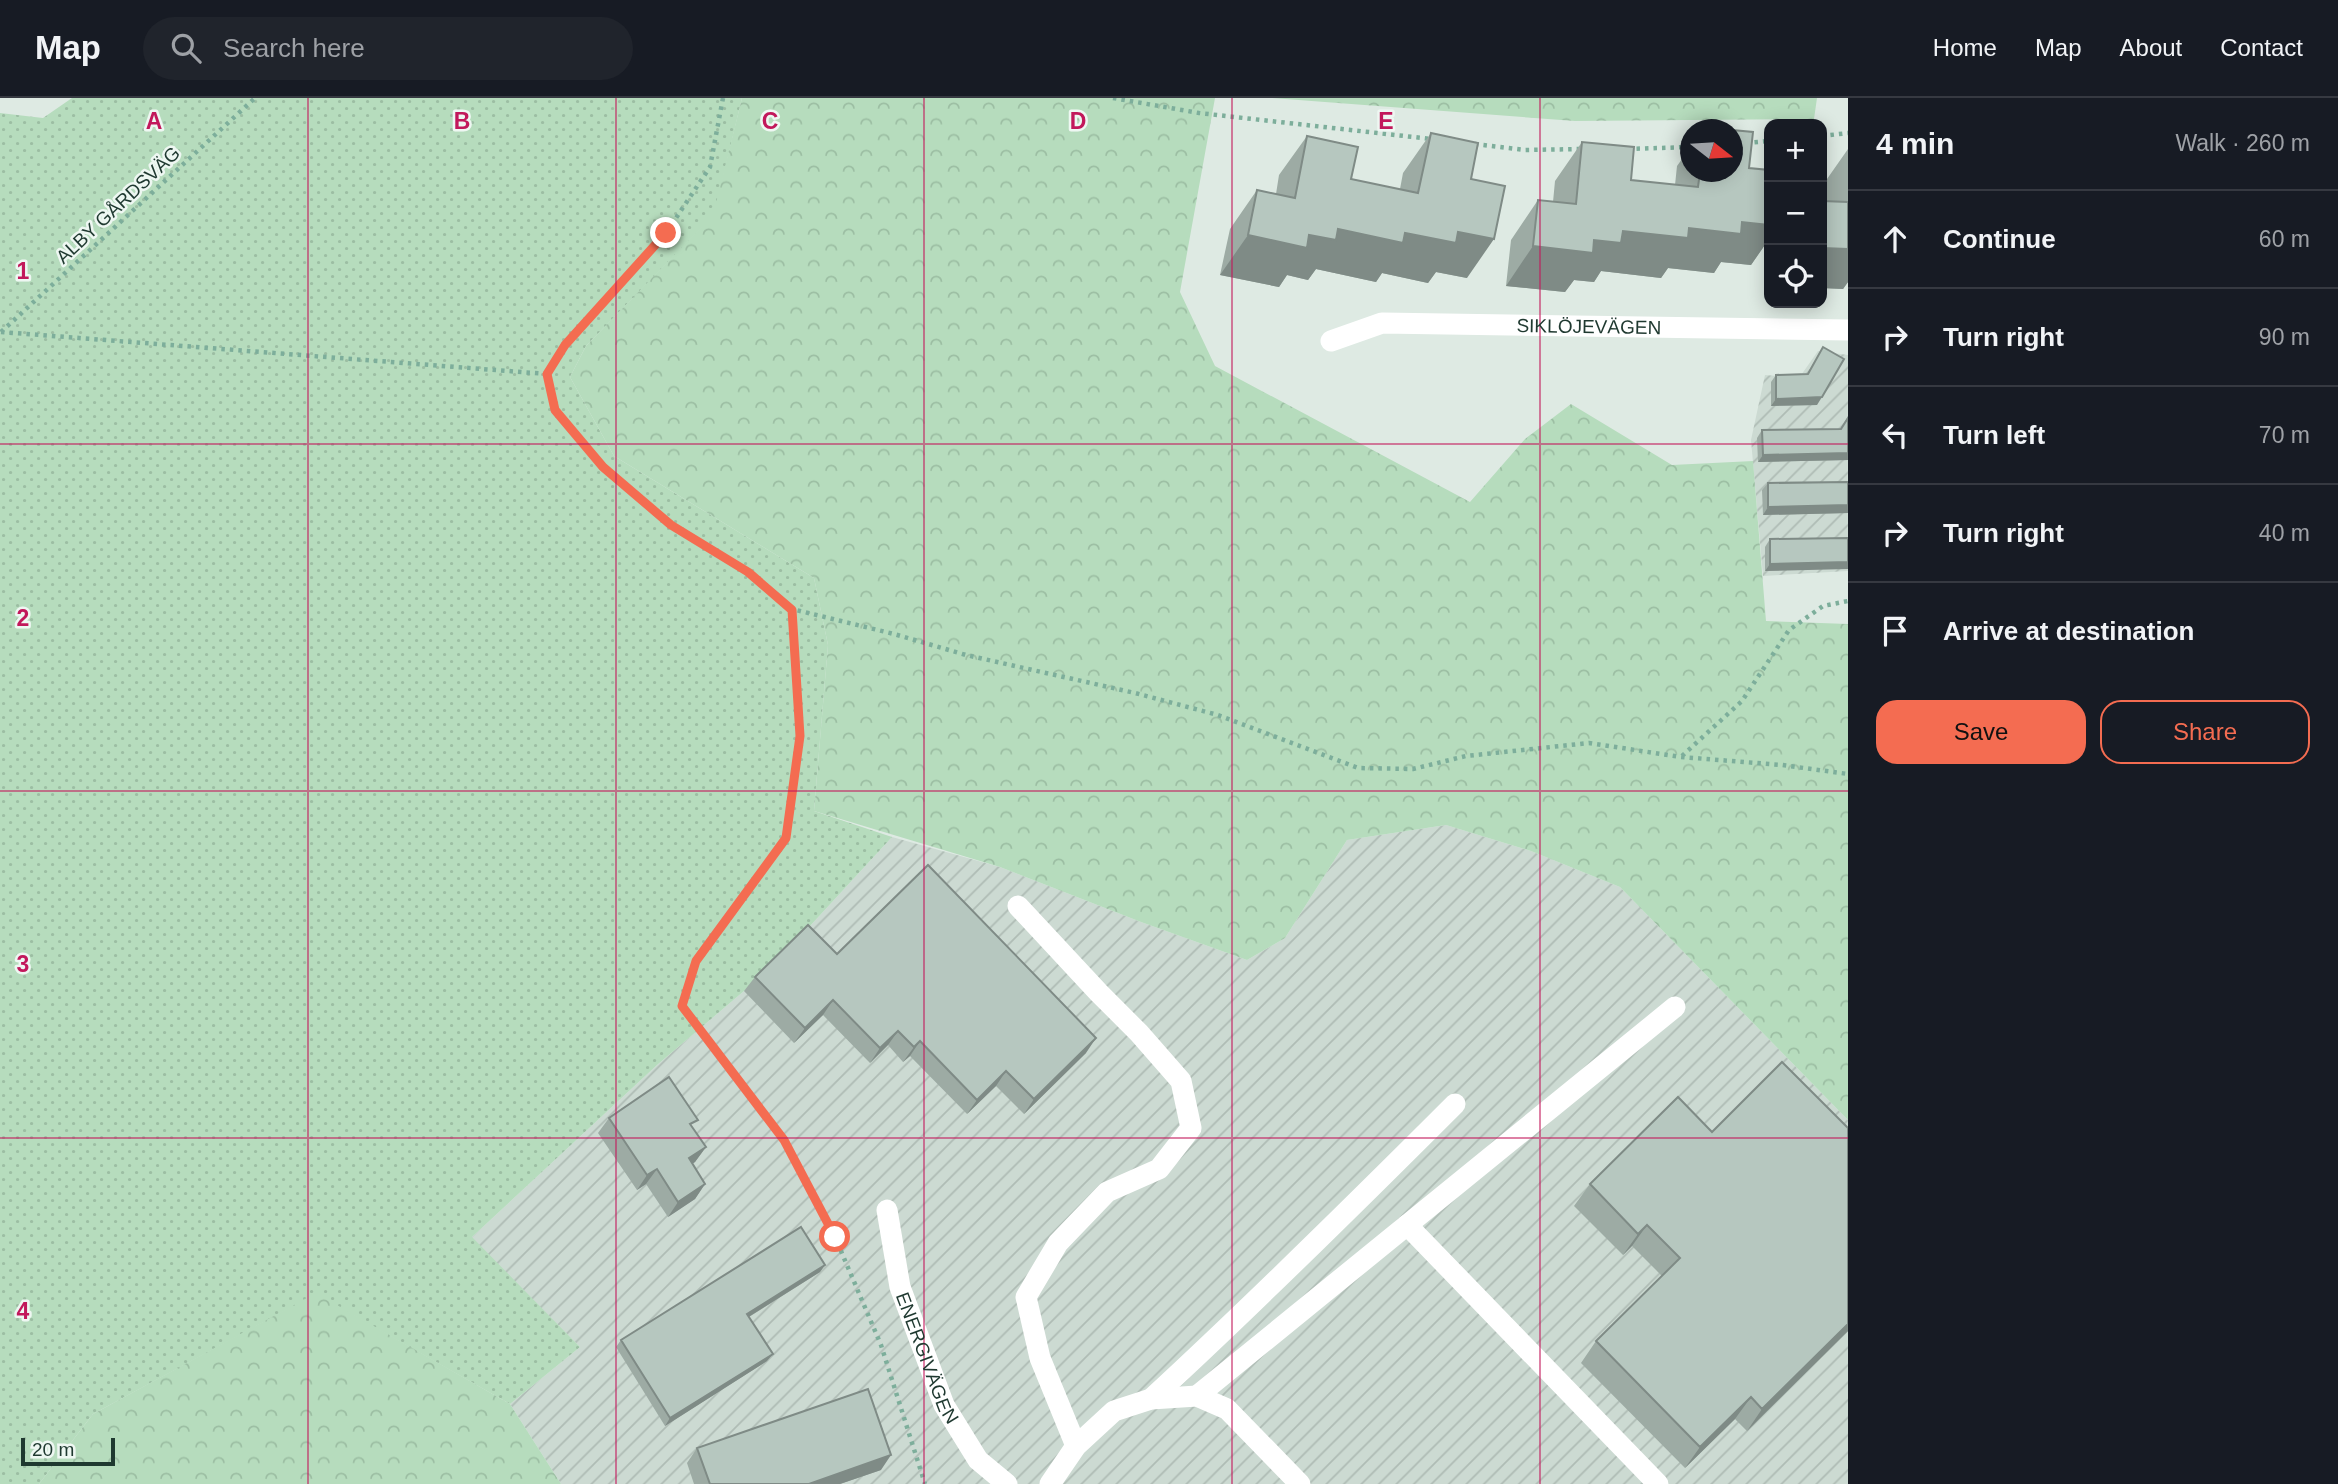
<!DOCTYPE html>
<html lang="en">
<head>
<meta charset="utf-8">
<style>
	:root { --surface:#171b24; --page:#20242c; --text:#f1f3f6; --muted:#9ea1a6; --line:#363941; --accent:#f46c51 }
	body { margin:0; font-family:Arial,sans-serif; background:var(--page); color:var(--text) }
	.controls { position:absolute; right:21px; top:21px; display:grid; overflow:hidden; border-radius:14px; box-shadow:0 4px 18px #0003 }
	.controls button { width:63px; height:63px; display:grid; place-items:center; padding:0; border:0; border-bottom:2px solid var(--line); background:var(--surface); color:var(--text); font:35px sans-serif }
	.compass { position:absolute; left:1680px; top:21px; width:63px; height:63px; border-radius:50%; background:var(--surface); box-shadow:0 4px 18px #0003; rotate:107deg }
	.scale { position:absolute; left:21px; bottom:18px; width:94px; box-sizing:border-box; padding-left:7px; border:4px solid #1f3930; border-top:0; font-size:19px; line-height:24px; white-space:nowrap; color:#1f3930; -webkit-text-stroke:5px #eef7f2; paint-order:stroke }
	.stop { position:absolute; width:21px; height:21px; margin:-16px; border:5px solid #f46c51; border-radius:50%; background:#fff }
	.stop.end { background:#f46c51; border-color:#fff; box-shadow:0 2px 7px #0008 }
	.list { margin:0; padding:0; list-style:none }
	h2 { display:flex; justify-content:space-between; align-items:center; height:91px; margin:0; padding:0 28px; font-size:30px }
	h2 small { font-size:23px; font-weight:400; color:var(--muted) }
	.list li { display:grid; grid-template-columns:46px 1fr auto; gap:21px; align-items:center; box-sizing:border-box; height:98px; padding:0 28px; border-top:2px solid var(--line) }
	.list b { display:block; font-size:26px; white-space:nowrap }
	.list em { font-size:23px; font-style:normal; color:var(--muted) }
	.actions { display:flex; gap:14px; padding:21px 28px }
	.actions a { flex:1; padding:16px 0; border:2px solid var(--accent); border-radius:21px; text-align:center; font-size:24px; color:var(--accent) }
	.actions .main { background:var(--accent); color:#111 }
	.icon { flex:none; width:38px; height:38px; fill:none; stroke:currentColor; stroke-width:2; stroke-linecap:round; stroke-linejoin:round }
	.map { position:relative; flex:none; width:1848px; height:1386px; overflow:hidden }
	header { display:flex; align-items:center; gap:42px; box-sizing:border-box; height:98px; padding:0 35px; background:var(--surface); border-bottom:2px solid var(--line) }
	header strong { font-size:33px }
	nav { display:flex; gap:38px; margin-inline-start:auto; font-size:24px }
	.search { width:490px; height:63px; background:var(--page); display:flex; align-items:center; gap:18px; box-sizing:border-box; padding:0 24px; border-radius:38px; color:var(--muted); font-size:26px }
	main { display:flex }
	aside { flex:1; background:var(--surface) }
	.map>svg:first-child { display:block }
	.industrial { fill:url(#industrial-furrows) }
	.grass { fill:url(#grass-dots) }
	.forest { fill:url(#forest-crowns) }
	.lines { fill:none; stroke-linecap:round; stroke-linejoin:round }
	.path { stroke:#7dae9b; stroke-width:4.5; stroke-dasharray:3.5 5; stroke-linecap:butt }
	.minor { stroke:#fff; stroke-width:21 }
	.wall { fill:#9daba4 }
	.shaded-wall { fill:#7f8b86 }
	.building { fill:#b6c7bf; stroke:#7f8b86; stroke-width:2 }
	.route { stroke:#f46c51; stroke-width:9 }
	.grid { fill:none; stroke:#c2185b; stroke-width:2; stroke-opacity:0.55 }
	.labels { text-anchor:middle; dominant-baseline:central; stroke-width:5; stroke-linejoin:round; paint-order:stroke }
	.street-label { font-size:19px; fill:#1f3930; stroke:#eef7f2 }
	.grid-label { font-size:23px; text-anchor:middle; font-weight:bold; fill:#c2185b; stroke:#eef7f2; stroke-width:5; stroke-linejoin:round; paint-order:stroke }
</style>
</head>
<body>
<header>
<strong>Map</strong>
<div class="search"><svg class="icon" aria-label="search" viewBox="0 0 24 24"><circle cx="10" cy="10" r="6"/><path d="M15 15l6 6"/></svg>Search here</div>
<nav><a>Home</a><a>Map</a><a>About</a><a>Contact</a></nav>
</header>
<main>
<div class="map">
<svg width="1848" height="1386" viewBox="0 0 1848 1386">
	<defs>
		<pattern id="industrial-furrows" width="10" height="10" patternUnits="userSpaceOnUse" patternTransform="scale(1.75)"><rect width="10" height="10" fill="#ccdad2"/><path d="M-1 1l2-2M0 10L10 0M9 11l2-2" fill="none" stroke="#afbcb5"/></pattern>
		<pattern id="grass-dots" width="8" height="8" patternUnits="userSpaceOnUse" patternTransform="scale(1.75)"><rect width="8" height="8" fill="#b6dcbd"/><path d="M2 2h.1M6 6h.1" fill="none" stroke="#9cbea3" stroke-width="1.8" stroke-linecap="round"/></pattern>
		<pattern id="forest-crowns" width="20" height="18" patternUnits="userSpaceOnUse" patternTransform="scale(1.75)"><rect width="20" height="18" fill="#b6dcbd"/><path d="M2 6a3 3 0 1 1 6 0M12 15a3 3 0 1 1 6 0" fill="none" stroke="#9cbea3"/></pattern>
	</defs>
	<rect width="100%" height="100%" fill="#deeae3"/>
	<path class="industrial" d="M1818,253L1848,257V473L1763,478L1751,342L1765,277L1799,280Z
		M1446,727L1531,753L1620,789L1848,1022V1386H561L510,1306L580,1249L471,1140L657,967L744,893L798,841L892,739L1000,769L1141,824L1247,862L1285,840L1347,742Z"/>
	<path class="grass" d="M72,0H742L714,117L586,248L570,279L614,358L814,480L828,547L814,713L892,739L798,841L744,893L657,967L472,1139L580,1249L510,1306L316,1196L93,1316L39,1386H0V15L43,20Z"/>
	<path class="forest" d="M742,0H1215L1180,194L1215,268L1470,404L1525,341L1571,306L1672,367L1753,363L1766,523L1848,526V1022L1620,789L1531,753L1446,727L1347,742L1285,840L1247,862L1141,824L1000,769L814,713L828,547L814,480L614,358L570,279L586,248L713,117Z
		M1272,0H1817L1814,21L1575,23Z
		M316,1195L510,1306L561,1386H39L93,1316Z"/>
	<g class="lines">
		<path class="path" d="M723,0L710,69L666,135L565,247L547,276L555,311L602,369L672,427L748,474L792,511L894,536L966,557L1135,595L1218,617L1358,670L1413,671L1466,658L1589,645L1681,659L1782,667L1848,676
			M1113,0L1199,15L1431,41
			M1822,38L1848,35
			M1746,45L1769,43
			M1475,46L1525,52L1581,51
			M1628,51L1690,49
			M1,234L547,276
			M1,234L255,0
			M792,511L800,638L786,740L696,862L682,908L784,1042L835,1139L881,1247L925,1386
			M1682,658L1742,603L1789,532L1823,508L1848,503"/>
		<g class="minor">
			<path id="s1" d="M1331,243L1382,225L1848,232"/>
			<path d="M1018,808L1099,895L1139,935L1181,983L1191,1030L1159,1071L1107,1094L1058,1145L1026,1199L1040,1260L1076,1348"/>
			<path id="s2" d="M887,1112L900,1189L944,1307L978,1362L1007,1386"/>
			<path d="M1407,1127L1658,1386"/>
			<path d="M1197,1298L1675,909"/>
			<path d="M1151,1301C1255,1205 1355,1106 1455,1006"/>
			<path d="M1050,1386L1076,1348L1114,1313L1151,1301L1197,1298L1227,1311L1300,1386"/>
		</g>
	</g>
	<path class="wall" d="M1431,35L1471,81L1467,180L1436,174L1428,185L1382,175L1376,184L1316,171L1308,182L1287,177L1279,189L1220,177L1230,131L1257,92L1276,96L1279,77L1307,38L1351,81L1400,91L1403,75Z
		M1582,44L1631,82L1675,87L1677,68L1690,50V74H1732L1749,70L1769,72V141L1751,167L1721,164L1714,175L1668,170L1661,180L1601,173L1594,184L1574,182L1565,194L1506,188L1511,142L1538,102L1553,104L1555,83Z
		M1848,51V184L1843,191L1822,190V103H1826L1827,81Z
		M1823,249L1817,307L1771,308V284L1776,277L1807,276Z
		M1848,318V362L1758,364L1757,340L1762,332L1840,331Z
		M1848,384V415L1763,417L1762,392L1768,385Z
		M1848,440L1765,473V449L1770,441Z
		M837,856L1086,955L1024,1016L996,988L967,1016L910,958L903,964L888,947L870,965L823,917L794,945L744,893L755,879Z
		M609,1020L692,1029L706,1049L695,1064L692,1066L705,1086L695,1101L668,1119L646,1086L637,1092L598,1035Z
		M1590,1086L1848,1233L1747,1333L1735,1321L1685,1370L1581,1265L1596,1243L1662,1178L1632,1148L1623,1157L1574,1108Z
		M825,1167L820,1174L749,1219L767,1263L665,1328L616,1249L621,1242Z
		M697,1350L881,1372L840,1386H694L687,1365Z"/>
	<path class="shaded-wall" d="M1742,124L1769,127V141L1751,167L1721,164L1714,175L1668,170L1661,180L1601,173L1594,184L1574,182L1565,194L1506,188L1533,148L1594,142L1623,133L1689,130Z
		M1338,131L1405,135L1458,134L1494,141L1467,180L1436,174L1428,185L1382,175L1376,184L1316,171L1308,182L1287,177L1279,189L1220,177L1248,137H1309Z
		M1822,150L1848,151V184L1843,191L1822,190Z
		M1822,299L1817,307L1771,308L1776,301Z
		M1848,355V362L1758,364L1763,357Z
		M1848,407V415L1763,417L1768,409Z
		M1848,464V471L1765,473L1770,466Z
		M833,902L823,917L794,945L805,930Z
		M898,933L888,947L870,965L880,950Z
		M1096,940L1086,955L1024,1016L1034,1001Z
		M920,943L910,958L903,964L914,949Z
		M1006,973L996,988L967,1016L977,1002Z
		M706,1049L695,1064L678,1075L689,1060Z
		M657,1071L646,1086L637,1092L647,1077Z
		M705,1086L695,1101L668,1119L678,1104Z
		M1647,1127L1632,1148L1623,1157L1638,1136Z
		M825,1167L820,1174L742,1223L747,1216Z
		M1848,1226V1233L1747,1333L1762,1311Z
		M773,1256L767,1263L665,1328L670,1320Z
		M1751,1299L1735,1321L1685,1370L1700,1349Z
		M891,1357L881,1372L840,1386H809Z"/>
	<path class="building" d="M1705,29L1728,32H1705Z
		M1732,32L1753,34L1749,70L1769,72V127L1742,124L1741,136L1689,130L1688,140L1623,133L1621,145L1594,142L1593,155L1533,148L1538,102L1576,106L1582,44L1634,49L1631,82L1698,89L1700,74H1732Z
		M1431,35L1478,45L1471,81L1505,88L1494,141L1458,134L1456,145L1405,135L1403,145L1338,131L1336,142L1309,137L1307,150L1248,137L1257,92L1295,100L1307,38L1358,49L1351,81L1418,95Z
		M1822,103L1848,104V151L1822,150Z
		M1823,249L1844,261L1822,299L1776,301V277L1808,276Z
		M1848,320V355L1763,357L1762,332L1841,331Z
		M1848,384V407L1768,409V385Z
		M1848,440V464L1770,466V441Z
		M928,767L1096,940L1034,1001L1006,973L977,1002L920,943L914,949L898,933L880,950L833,902L805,930L755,879L808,827L837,856Z
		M1782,964L1848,1030V1226L1762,1311L1751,1299L1700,1349L1596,1243L1680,1160L1647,1127L1638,1136L1590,1086L1678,999L1712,1034Z
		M669,979L698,1022L690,1026L706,1049L689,1060L705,1086L678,1104L657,1071L647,1077L609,1020Z
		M801,1129L825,1167L747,1216L773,1256L670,1320L621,1242Z
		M868,1291L891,1357L809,1386H710L697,1350Z"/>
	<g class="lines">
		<path class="route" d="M666,135L565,247L547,276L555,312L603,369L671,427L748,474L792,512L800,638L786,740L696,863L682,908L784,1042L835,1139"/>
	</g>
	<path class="grid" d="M308,0V1386M616,0V1386M924,0V1386M1232,0V1386M1540,0V1386M0,346H1848M0,693H1848M0,1040H1848"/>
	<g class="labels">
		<g class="street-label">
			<text transform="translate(118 107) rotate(-43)">ALBY GÅRDSVÄG</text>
			<text stroke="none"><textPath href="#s1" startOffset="261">SIKLÖJEVÄGEN</textPath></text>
			<text stroke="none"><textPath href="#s2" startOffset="154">ENERGIVÄGEN</textPath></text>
		</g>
	</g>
	<g class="grid-label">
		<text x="154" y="31">A</text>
		<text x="462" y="31">B</text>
		<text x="770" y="31">C</text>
		<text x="1078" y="31">D</text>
		<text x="1386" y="31">E</text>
		<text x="23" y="181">1</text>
		<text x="23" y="528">2</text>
		<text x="23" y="874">3</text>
		<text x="23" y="1221">4</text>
	</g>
</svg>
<div class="controls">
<button>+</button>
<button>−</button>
<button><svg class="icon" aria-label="locate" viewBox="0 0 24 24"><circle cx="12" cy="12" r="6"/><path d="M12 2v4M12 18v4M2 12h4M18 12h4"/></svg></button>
</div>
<svg class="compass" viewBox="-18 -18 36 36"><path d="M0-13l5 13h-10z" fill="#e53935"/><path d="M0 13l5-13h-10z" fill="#9ea1a6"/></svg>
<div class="scale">20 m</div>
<div class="stop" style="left:835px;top:1139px"></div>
<div class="stop end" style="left:666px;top:135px"></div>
</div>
<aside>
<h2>4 min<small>Walk · 260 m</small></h2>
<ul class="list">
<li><svg class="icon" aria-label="ahead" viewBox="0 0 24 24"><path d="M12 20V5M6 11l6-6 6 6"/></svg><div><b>Continue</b></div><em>60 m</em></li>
<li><svg class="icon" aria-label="right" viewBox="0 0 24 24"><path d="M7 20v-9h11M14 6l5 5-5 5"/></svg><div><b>Turn right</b></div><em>90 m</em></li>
<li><svg class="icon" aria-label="left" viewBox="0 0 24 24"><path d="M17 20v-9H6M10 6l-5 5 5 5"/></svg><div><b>Turn left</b></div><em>70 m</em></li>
<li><svg class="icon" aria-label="right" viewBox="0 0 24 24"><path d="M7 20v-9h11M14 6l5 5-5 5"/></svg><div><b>Turn right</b></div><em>40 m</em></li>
<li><svg class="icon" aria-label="arrive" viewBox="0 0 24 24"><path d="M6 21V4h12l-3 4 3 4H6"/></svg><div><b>Arrive at destination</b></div></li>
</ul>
<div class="actions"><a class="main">Save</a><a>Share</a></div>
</aside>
</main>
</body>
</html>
